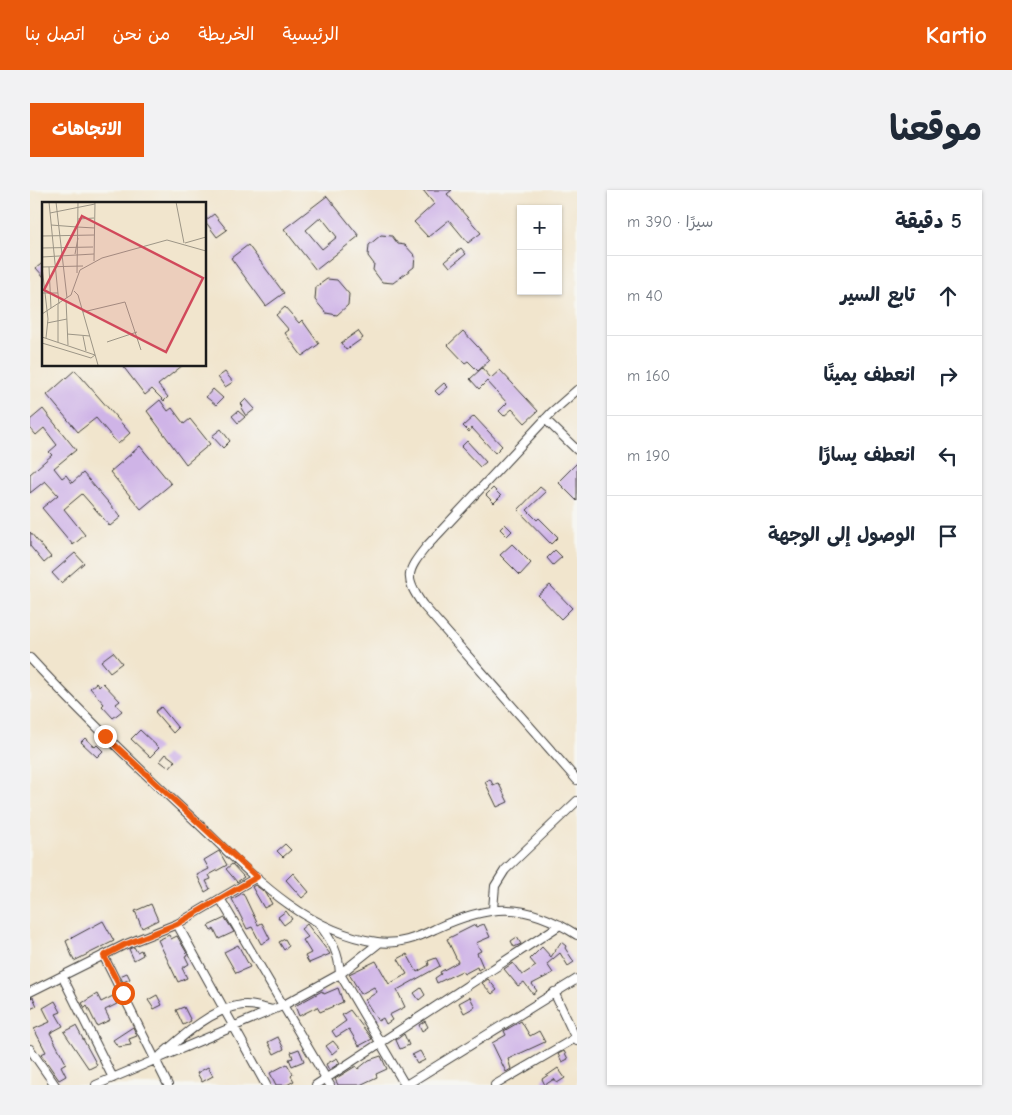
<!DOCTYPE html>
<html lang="ar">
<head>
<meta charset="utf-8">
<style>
	:root { --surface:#fff; --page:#f2f2f3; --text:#1f2937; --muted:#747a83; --line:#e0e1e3; --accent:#ea580c }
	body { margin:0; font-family:"Comic Neue","Playpen Sans Arabic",sans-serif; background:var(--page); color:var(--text); direction:rtl }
	.controls { position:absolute; right:15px; top:15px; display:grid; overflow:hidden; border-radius:0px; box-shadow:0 1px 4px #0004 }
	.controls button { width:45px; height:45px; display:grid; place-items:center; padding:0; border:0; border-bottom:1px solid var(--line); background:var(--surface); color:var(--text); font:25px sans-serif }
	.stop { position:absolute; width:15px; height:15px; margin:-11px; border:4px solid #ea580c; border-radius:50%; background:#fff }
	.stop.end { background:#ea580c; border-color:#fff; box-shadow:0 1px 5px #0008 }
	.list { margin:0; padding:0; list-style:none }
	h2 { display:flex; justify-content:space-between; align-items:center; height:65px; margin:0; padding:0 20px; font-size:21px }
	h2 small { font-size:16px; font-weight:400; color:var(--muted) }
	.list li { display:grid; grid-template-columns:32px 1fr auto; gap:15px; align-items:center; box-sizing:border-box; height:80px; padding:0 20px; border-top:1px solid var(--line) }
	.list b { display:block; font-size:19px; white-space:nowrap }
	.list em { font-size:16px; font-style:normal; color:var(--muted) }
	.icon { flex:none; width:28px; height:28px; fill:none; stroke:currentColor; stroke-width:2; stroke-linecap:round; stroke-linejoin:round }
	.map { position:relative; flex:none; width:547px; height:895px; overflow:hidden; direction:ltr; border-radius:0px }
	header { display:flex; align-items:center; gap:30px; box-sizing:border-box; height:70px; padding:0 25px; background:var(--accent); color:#fff }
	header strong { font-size:24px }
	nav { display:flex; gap:28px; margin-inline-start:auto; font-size:18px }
	.intro { display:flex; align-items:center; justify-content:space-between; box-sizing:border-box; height:120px; padding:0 30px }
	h1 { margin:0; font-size:35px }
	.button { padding:12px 22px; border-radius:0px; background:var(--accent); color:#fff; font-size:18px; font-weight:700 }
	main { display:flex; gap:30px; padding:0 30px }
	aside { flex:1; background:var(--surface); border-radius:0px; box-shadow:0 1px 4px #0004 }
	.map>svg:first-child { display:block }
	.building { fill:#cfb4e7; fill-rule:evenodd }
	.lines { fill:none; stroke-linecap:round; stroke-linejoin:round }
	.minor-casing { stroke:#3c3a37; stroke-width:10 }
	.minor { stroke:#fff; stroke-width:8 }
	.route { stroke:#ea580c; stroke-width:6 }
	.inset-road { fill:none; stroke:#9c9586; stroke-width:1 }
	.view { fill:#d1495b; fill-opacity:0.15; stroke:#d1495b; stroke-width:2.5 }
	.inset-edge { fill:none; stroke:#1c1c1c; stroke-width:2.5 }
</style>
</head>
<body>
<header>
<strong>Kartio</strong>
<nav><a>الرئيسية</a><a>الخريطة</a><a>من نحن</a><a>اتصل بنا</a></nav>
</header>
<div class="intro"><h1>موقعنا</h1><a class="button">الاتجاهات</a></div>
<main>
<aside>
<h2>5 دقيقة<small>سيرًا · 390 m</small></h2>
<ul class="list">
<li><svg class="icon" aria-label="ahead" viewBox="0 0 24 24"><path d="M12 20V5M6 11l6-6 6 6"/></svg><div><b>تابع السير</b></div><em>40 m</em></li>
<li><svg class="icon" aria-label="right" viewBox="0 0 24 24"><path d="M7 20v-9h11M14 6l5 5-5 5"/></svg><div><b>انعطف يمينًا</b></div><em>160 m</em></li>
<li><svg class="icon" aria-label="left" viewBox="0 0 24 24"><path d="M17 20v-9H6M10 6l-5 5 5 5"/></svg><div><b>انعطف يسارًا</b></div><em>190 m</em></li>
<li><svg class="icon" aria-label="arrive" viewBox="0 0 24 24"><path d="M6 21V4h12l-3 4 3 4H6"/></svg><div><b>الوصول إلى الوجهة</b></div></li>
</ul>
</aside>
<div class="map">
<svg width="547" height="895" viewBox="0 0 547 895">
	<rect width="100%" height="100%" fill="#f6f6f2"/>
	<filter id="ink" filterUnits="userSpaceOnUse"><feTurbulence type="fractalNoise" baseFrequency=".02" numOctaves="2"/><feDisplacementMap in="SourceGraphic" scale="10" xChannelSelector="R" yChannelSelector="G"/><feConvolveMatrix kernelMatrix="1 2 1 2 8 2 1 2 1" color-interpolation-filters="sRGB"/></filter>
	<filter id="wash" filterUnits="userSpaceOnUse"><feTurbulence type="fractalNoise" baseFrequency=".0096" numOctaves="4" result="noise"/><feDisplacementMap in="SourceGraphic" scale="20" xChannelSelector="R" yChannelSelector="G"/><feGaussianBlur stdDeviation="1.12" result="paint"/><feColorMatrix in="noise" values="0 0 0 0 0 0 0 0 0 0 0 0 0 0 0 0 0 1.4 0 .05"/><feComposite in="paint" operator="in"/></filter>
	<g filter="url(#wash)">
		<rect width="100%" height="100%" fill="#f1e5cd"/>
		<g id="blocks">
			<path class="building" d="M393,0H422L417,4L451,43L438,53L419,30L398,47L384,32L404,14Z
				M297,6L329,46L286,80L254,39ZM291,27L307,47L292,59L276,40Z
				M184,24L197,40L187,47L175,31Z
				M351,45L362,46L368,54L375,55L385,66L384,77L363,93L352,92L343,80L344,74L338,66L339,55Z
				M218,55L254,103L236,116L201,68Z
				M431,58L436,64L420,77L415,71Z
				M14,72V87L6,78Z
				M297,89L307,90L319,104L318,115L307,125L296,123L285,110L286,97Z
				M255,117L269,133L272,130L289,154L272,166L255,143L259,140L246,125Z
				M328,141L333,148L316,160L311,153Z
				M433,141L460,170L448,181L438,171L435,173L418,155Z
				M92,175H153L128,195L138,207L134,211L122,199L115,205Z
				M452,178L461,188L470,180L508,221L495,233L482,219L474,226L469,221L477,213L457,191L449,199L440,189Z
				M45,180L100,243L88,254L66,228L48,242L17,205Z
				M195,182L203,192L195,197L188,187Z
				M414,193L418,197L409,205L405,201Z
				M183,199L193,208L186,215L176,207Z
				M216,209L225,219L216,226L211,218L213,216L211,214Z
				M130,210L138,221L142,218L154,234L160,229L180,254L156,274L117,221Z
				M13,219L46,260L24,278L32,288L36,285L42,293L53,283L91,327L80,336L52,304L34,319L55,345L43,355L12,318L28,305L15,291L0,303V284L22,265L19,262L27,255L14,238L6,245L0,238V230Z
				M208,221L215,227L208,233L202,226Z
				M444,226L472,256L465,263L442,238L439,242L433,236Z
				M191,239L200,251L193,258L182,246Z
				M437,251L456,272L450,277L431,257Z
				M110,256L141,294L111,319L80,282Z
				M547,273V311L528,292Z
				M510,297L516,302L497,320L507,330L509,328L528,347L521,354L488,320Z
				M463,298L471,306L464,313L456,305Z
				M475,334L482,341L477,346L470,339Z
				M0,342L21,367L14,373L0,356Z
				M482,354L501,373L490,385L470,365Z
				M525,360L532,367L523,375L517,368Z
				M45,363L54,373L31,393L22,383Z
				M520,395L542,418L531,429L508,405Z
				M83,462L92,473L80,482L71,471Z
				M66,493L69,497L73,493L90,511L86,514L92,521L83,528L72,516L74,514L60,498Z
				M131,517L148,538L143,543L125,522Z
				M110,540L129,558L120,567L101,549Z
				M55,548L65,557L67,555L73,561L67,567L51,552Z
				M136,564L145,571L139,578L130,571Z
				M460,589L463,595L468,593L469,594L478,612L467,617L455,592Z
				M255,654L261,660L253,667L247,661Z
				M189,661L197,675L179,685L181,689L176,691L180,699L175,702L167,685L179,679L174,670Z
				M202,674L214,687L207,692L196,679Z
				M263,683L279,702L272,708L256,690Z
				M225,695L236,703L242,714L234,718L222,697Z
				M213,703L228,735L232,733L240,749L231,754L222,737L217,739L202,709Z
				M121,714L128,730L112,738L105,721Z
				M256,721L262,729L254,735L248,727Z
				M195,728L204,742L189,749L184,739L181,741L178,736Z
				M73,731L84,751L44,771L36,751Z
				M277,734L300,764L279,773L275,766L281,763L273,750L278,747L271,739Z
				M454,734L460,747L446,753L451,761L447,763L453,777L448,780L447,777L434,784L432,781L407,793L405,788L411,784L410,782L428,772L417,749L445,735L446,737Z
				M139,745L141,749L147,746L158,765L155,766L159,774L152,778L157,788L148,792L128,750Z
				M487,747L491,754L484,757L481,751Z
				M255,749L259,756L254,760L249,752Z
				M531,752L536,756L535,758L544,772L538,776L530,763L517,774L523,783L502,794L507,801L503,804L494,792L488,796L474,779L483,773L492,785L506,776L500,769L512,757L521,767Z
				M208,755L220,777L206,783L194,762Z
				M104,757L107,762L111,760L113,765L104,770L99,759Z
				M377,764L387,782L399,775L398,771L406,768L410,776L367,800L375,817L359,825L362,830L356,834L353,828L348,831L335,810L347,802L344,797L331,804L319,784L346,771L359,794L377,784L368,769Z
				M97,783L100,789L93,792L90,786Z
				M458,789L467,800L462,804L452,793Z
				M308,798L313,812L290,822L287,817L269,826L265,816L292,801L294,804Z
				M391,798L395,805L389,810L384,803Z
				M67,804L71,812L83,806L87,814L75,820L80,830L67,836L57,816L55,818L52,813Z
				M127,805L132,815L124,819L118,810Z
				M3,807L7,816L0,819V808Z
				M440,807L445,817L434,823L429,813Z
				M25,811L31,822L26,824L33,836L20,843L36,873L31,876L36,886L29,890L11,864L16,862L4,839L20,832L13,818Z
				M154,817L161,831L153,835L146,820Z
				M320,820L342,849L329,856L319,839L306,847L302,841L316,831L312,825Z
				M395,831L398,837L392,841L389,835Z
				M491,831L500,846L509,841L515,852L478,869L481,879L476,882L462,853L476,845L474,841Z
				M46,836L67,875L59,879L34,842Z
				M103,837L107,846L99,849L101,855L88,857L83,850Z
				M374,844L379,855L370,859L366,850Z
				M248,847L254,859L244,864L238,852Z
				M303,851L309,858L302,864L296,856Z
				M269,859L274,871L262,876L259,869L263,868L261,862Z
				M390,861L395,870L387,874L382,865Z
				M534,861L538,869L532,872L528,864Z
				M351,866L357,879L346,884L347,887L330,895H308L305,889L326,876L328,879L339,870Z
				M307,868L310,873L299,880L296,874Z
				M257,874L263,884L261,886L264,891L257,895H246L240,883Z
				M178,877L183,886L172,892L167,883Z
				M528,878L535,888L527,893L524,889L515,895L512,889Z"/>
		</g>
	</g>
	<g filter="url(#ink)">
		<use href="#blocks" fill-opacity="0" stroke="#3c3a37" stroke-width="1"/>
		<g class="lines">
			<defs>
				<path id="minor" d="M547,200L522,222L396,357C376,382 374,388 393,415L547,590
					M515,229L547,260
					M0,468C51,523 104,574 159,625C214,676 269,741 347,752C368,755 387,748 405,739C460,714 494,711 547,745
					M191,710L300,895
					M463,719L465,696L475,680L547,611
					M147,734L236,895
					M289,734C302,751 309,763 310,784L375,895
					M74,767L138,895
					M32,786L83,888
					M0,802L94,755L147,734L227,687
					M524,802L547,851
					M0,859L25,895
					M131,865C152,847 179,821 207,816C219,813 230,817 242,820
					M66,895L252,816L310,784L349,753
					M286,895L530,735
					M376,895L547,789
					M465,895L547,847"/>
			</defs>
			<use href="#minor" class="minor-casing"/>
			<use href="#minor" class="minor"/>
		</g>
	</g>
	<g class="lines" filter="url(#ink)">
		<path class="route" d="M75,546L227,687L147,734L94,755L74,766L93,803"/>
	</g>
	<g transform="translate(12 12)">
		<rect width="164" height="164" fill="#f1e5cd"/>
		<path class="inset-road" d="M7,0L17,102M14,0L25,96M134,0L142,41M8,11L53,2M36,17L52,16M9,23L35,25M35,25L53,26M0,34L52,33M143,41L164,35M0,46L51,45M33,52L36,36M0,55L52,52M52,59L53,0M7,65L9,106M35,71L36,0M32,89L36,93L56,163M0,91H16M24,98L26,143M16,102V140M41,110L83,100L99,148M0,112L29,93L38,68L60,56L125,38L164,49M5,121L25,117M25,132L48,134M41,134L44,149M0,135L53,153M4,136L6,117L0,65L41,64M65,140L95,130M0,141L49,156L53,153"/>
		<path class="view" d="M40,14L161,76L124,150L2,88Z"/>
		<rect width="164" height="164" class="inset-edge"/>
	</g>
</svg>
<div class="controls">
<button>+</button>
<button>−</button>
</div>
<div class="stop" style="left:93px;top:803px"></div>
<div class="stop end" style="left:75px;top:546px"></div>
</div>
</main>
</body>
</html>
